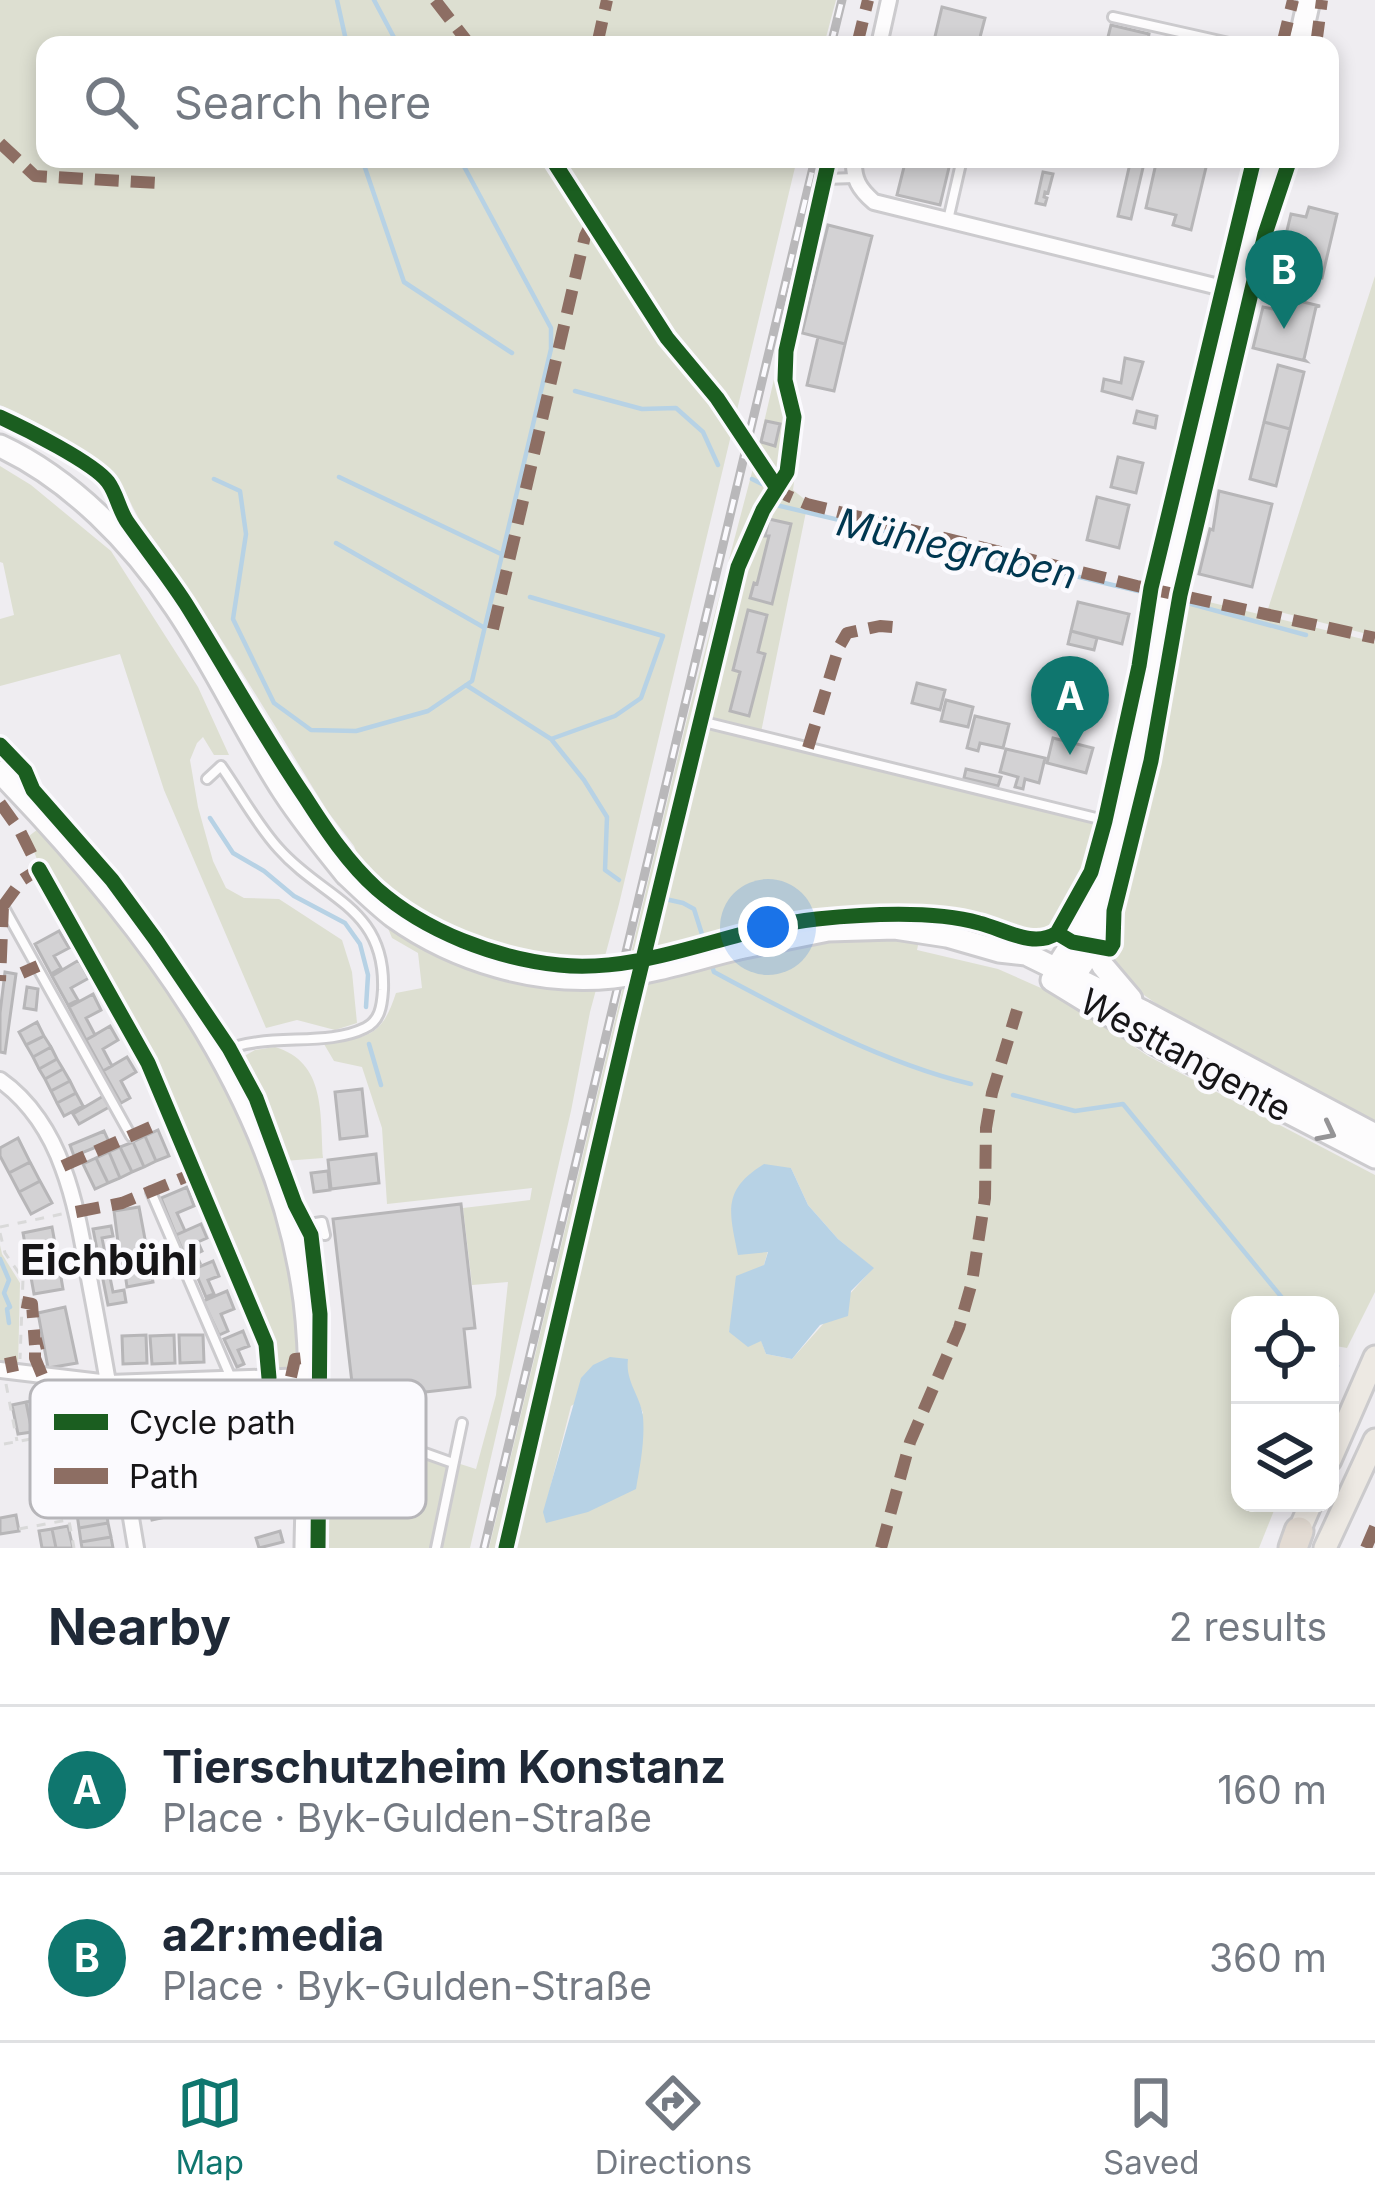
<!DOCTYPE html>
<html lang="en">
<head>
<meta charset="utf-8">
<style>
	:root { --surface:#fff; --page:#f6f6f7; --text:#1f2937; --muted:#747a83; --line:#e0e1e3; --accent:#0f766e }
	body { margin:0; font-family:Inter,sans-serif; background:var(--page); color:var(--text) }
	.controls { position:absolute; right:36px; bottom:36px; display:grid; overflow:hidden; border-radius:24px; box-shadow:0 6px 18px #0003 }
	.controls button { width:108px; height:108px; display:grid; place-items:center; padding:0; border:0; border-bottom:3px solid var(--line); background:var(--surface); color:var(--text); font:60px sans-serif }
	.you { position:absolute; left:768px; top:927px; width:42px; height:42px; margin:-30px; border:9px solid #fff; border-radius:50%; background:#1a73e8; box-shadow:0 0 0 18px #1a73e833 }
	.badge { display:grid; place-items:center; width:78px; height:78px; border-radius:50%; background:var(--accent); color:#fff; font-size:39px; font-weight:700 }
	.pin { position:absolute; translate:-50% -99px; filter:drop-shadow(0 3px 6px #0008) }
	.pin::after { content:''; position:absolute; top:63px; width:42px; height:36px; background:inherit; clip-path:polygon(0 0,100% 0,50% 100%) }
	.list { margin:0; padding:0; list-style:none }
	h2 { display:flex; justify-content:space-between; align-items:center; height:156px; margin:0; padding:0 48px; font-size:51px }
	h2 small { font-size:39px; font-weight:400; color:var(--muted) }
	.list li { display:grid; grid-template-columns:78px 1fr auto; gap:36px; align-items:center; box-sizing:border-box; height:168px; padding:0 48px; border-top:3px solid var(--line) }
	.list b { display:block; font-size:45px; white-space:nowrap }
	.list p { margin:0; font-size:39px; white-space:nowrap; color:var(--muted) }
	.list em { font-size:39px; font-style:normal; color:var(--muted) }
	.icon { flex:none; width:66px; height:66px; fill:none; stroke:currentColor; stroke-width:2; stroke-linecap:round; stroke-linejoin:round }
	.map { position:relative; flex:none; width:1375px; height:1548px; overflow:hidden }
	.search { position:absolute; background:var(--surface); box-shadow:0 6px 18px #0003; left:36px; right:36px; top:36px; height:132px; display:flex; align-items:center; gap:30px; box-sizing:border-box; padding:0 42px; border-radius:24px; color:var(--muted); font-size:45px }
	.sheet { height:492px; background:var(--surface) }
	nav { display:flex; justify-content:space-around; align-items:center; box-sizing:border-box; height:168px; border-top:3px solid var(--line); background:var(--surface); font-size:33px; color:var(--muted) }
	nav a { display:grid; justify-items:center; gap:6px }
	nav .on { color:var(--accent) }
	.map>svg:first-child { display:block }
	.green { fill:#dddfd1; fill-rule:evenodd }
	.water { fill:#b7d2e5 }
	.lines { fill:none; stroke-linecap:round; stroke-linejoin:round }
	.stream { stroke:#b7d2e5; stroke-width:4.5 }
	.building { fill:#d3d2d4; stroke:#b7b6b8; stroke-width:3 }
	.lane-casing { stroke:#cccbce; stroke-width:14 }
	.street-casing { stroke:#cccbce; stroke-width:20 }
	.secondary-casing { stroke:#cccbce; stroke-width:27 }
	.primary-casing { stroke:#cbcacc; stroke-width:27 }
	.highway-casing { stroke:#cbcacc; stroke-width:33 }
	.path { stroke:#d9d9d9; stroke-width:3; stroke-dasharray:9 9; stroke-linecap:butt }
	.lane { stroke:#fdfcfd; stroke-width:8 }
	.street { stroke:#fdfcfd; stroke-width:14 }
	.secondary { stroke:#fdfcfd; stroke-width:21 }
	.primary { stroke:#ede9e3; stroke-width:21 }
	.highway { stroke:#e3dbd3; stroke-width:27 }
	.rail-casing { stroke:#b9b8ba; stroke-width:9 }
	.rail { stroke:#fbfafe; stroke-width:4.5; stroke-dasharray:14; stroke-linecap:butt }
	.secondary-bridge-casing { stroke:#cccbce; stroke-width:27; stroke-linecap:butt }
	.secondary-bridge { stroke:#fdfcfd; stroke-width:21 }
	.quiet { stroke:#8d6e63; stroke-width:12; stroke-dasharray:24 12; stroke-linecap:butt }
	.cycleway-casing { stroke:#fbfafe; stroke-width:22 }
	.cycleway { stroke:#1b5e20; stroke-width:15 }
	.oneway { stroke:#959496 }
	.labels { text-anchor:middle; dominant-baseline:central; stroke-width:9; stroke-linejoin:round; paint-order:stroke }
	.street-label { font-size:36px; fill:#161517; stroke:#fbfafe }
	.water-label { font-size:39px; font-style:italic; fill:#003750; stroke:#fbfafe }
	.quarter-label { font-size:42px; font-weight:bold; fill:#161517; stroke:#fbfafe }
	.key { fill:#fbfafe; stroke:#b6b5b9; stroke-width:3 }
	.key-label { font-size:33px; fill:#161517 }
</style>
</head>
<body>
<div class="map">
<svg width="1375" height="1548" viewBox="0 0 1375 1548">
	<rect width="100%" height="100%" fill="#efedf1"/>
	<path class="green" d="M0,0H836L824,45H45V159H797L619,904L590,1012L571,1111L470,1548H305L308,1415L342,1422L344,1405L415,1406L413,1449L476,1469L496,1395L508,1282L472,1285L463,1208L530,1200L532,1188L387,1204L382,1128L362,1067L334,1061L324,1044C368,1036 381,1039 396,993L422,988L418,953L392,938L354,846L328,812C268,716 211,617 144,526C133,512 128,492 116,479C91,453 33,418 0,405Z
		M825,159H835L789,358L800,436L793,490L808,502L759,742L1101,824L1086,869L1053,931L1039,935L979,918L925,912L917,950L998,969L1059,996L1148,1056L1375,1175V1292L1347,1348L1330,1345V1305H1240V1503H1277L1259,1548H489L687,719L756,457ZM791,1168L808,1205L838,1239L873,1268L792,1359L766,1354L761,1340L729,1332L734,1307L764,1265ZM626,1373L643,1413L547,1522L544,1512L571,1406Z
		M1375,276V636L1268,609Z
		M0,466L31,485L111,551L198,687L229,755H214L203,737L197,743L190,760L198,807L213,861L226,888L244,898L279,899L342,940L352,972L357,1023L335,1030L297,1020L266,1028L164,790L120,654L0,686V619L14,615L3,563L0,562Z
		M1180,595L1375,642V1121L1190,1027L1131,986L1093,948L1110,949L1113,945L1114,911L1151,761Z
		M42,826L189,1004L290,1227L308,1376L269,1378L266,1344C220,1233 176,1122 121,1016C90,956 48,901 29,836Z
		M275,1047C326,1062 320,1114 323,1158L284,1161L262,1106L239,1059L255,1050Z
		M0,1245L2,1254L20,1283L18,1368L0,1365Z"/>
	<path class="water" d="M764,1164L791,1168L808,1205L838,1239L874,1268L851,1291L848,1316L820,1325L792,1359L766,1354L761,1341L748,1347L729,1332L736,1276L764,1265L768,1252L738,1255C729,1211 722,1190 764,1164Z
		M610,1357L628,1359C625,1382 641,1396 643,1417C645,1441 640,1466 636,1489L588,1512L546,1523L543,1512L581,1378L593,1365Z"/>
	<g class="lines">
		<path class="stream" d="M337,0L347,45
			M374,0L398,45
			M362,159L404,282L512,353
			M575,391L642,409L676,408L703,432L718,465
			M339,477L501,554
			M214,479L240,491L246,534L233,619L274,703L311,730L356,731L428,711L472,681L551,349V328L460,159
			M752,479L762,484
			M776,505L1138,591
			M336,543L483,627
			M530,597L663,636L641,698L615,716L551,739
			M1180,601L1306,635
			M466,685L551,739L584,780L607,817L605,870L619,880
			M210,818L233,853L264,871L294,896L345,923L360,944L368,975L366,1007
			M652,896L683,903L694,909L706,947
			M711,963L714,972C794,1015 883,1063 971,1084
			M369,1044L381,1085
			M1013,1095L1075,1111L1123,1104L1288,1305
			M0,1259L9,1280L4,1293L10,1307L7,1309L9,1323
			M1330,1357L1337,1366"/>
	</g>
	<path class="building" d="M942,7L985,18L978,45H933Z
		M1111,25L1149,34L1147,45H1106Z
		M906,159H951L940,205L897,195Z
		M1131,159H1145L1131,219L1118,216Z
		M1157,159H1208L1191,230L1173,225L1176,215L1146,208Z
		M1043,172L1053,174L1048,193L1045,192L1044,197L1047,198L1045,205L1036,203Z
		M1309,207L1337,214L1322,278L1286,269L1290,257L1281,255L1291,214L1306,217Z
		M828,225L872,236L845,344L802,333Z
		M1282,297L1320,306L1316,307L1304,359L1306,361L1253,348L1263,307L1278,310Z
		M818,337L845,344L834,391L807,385Z
		M1125,358L1143,362L1132,399L1102,391L1104,379L1121,383Z
		M1278,365L1304,372L1290,429L1264,422Z
		M1137,411L1157,416L1155,428L1134,423Z
		M766,421L780,424L775,446L761,442Z
		M1264,422L1290,429L1276,486L1250,479Z
		M1118,457L1143,463L1136,493L1111,487Z
		M1219,491L1272,504L1252,587L1199,574L1210,529L1213,530Z
		M1097,497L1129,505L1119,548L1087,540Z
		M769,519L791,524L772,604L750,598L754,583L757,584L769,536H765Z
		M1078,602L1129,614L1122,644L1071,631Z
		M748,610L767,615L758,652L765,654L749,716L730,711L740,672L733,670Z
		M1071,631L1097,638L1094,650L1068,644Z
		M917,683L945,690L940,710L912,703Z
		M946,700L973,707L968,727L941,721Z
		M975,716L1009,724L1003,748L980,743L978,751L967,748Z
		M1053,738L1093,748L1086,773L1047,763Z
		M1006,749L1045,758L1039,783L1025,779L1023,789L1015,787L1018,777L1000,772Z
		M966,769L1001,777L998,786L964,778Z
		M59,931L69,948L54,956L61,968L51,974L35,944Z
		M79,960L89,978L71,988L78,1000L68,1005L52,976Z
		M5,972L16,974L5,1053L0,1052V1013Z
		M27,987L38,989L36,1010L24,1008Z
		M93,994L101,1010L86,1018L95,1035L86,1040L69,1007Z
		M37,1022L44,1036L26,1045L19,1032Z
		M110,1026L118,1040L103,1049L112,1066L103,1071L86,1040Z
		M44,1036L51,1047L33,1057L26,1045Z
		M51,1047L57,1059L39,1069L33,1057Z
		M127,1057L136,1072L121,1081L130,1098L121,1103L103,1071Z
		M57,1059L63,1069L45,1079L39,1069Z
		M63,1069L70,1081L51,1091L45,1079Z
		M70,1081L76,1093L57,1103L51,1091Z
		M362,1089L367,1136L340,1139L335,1092Z
		M76,1093L83,1106L64,1116L57,1103Z
		M105,1095L111,1106L79,1124L73,1114Z
		M158,1130L169,1156L156,1161L145,1136Z
		M104,1131L109,1142L74,1156L70,1145Z
		M145,1136L156,1161L144,1167L133,1142Z
		M18,1138L30,1162L9,1173L0,1156V1148Z
		M133,1142L144,1167L132,1172L120,1147Z
		M120,1147L132,1172L120,1178L109,1152Z
		M109,1152L120,1178L108,1183L96,1158Z
		M376,1154L379,1183L331,1189L328,1160Z
		M96,1158L108,1183L95,1189L83,1164Z
		M30,1162L40,1181L19,1192L9,1173Z
		M328,1171L330,1190L314,1192L311,1173Z
		M40,1181L52,1203L31,1214L19,1192Z
		M187,1187L194,1206L177,1213L185,1231L176,1235L161,1198Z
		M461,1204L475,1328L464,1329L470,1387L354,1400L333,1219Z
		M139,1207L153,1282L127,1287L124,1266H121L114,1211Z
		M201,1224L207,1238L198,1242L202,1251L196,1254L200,1263L190,1268L176,1235Z
		M111,1226L113,1236L102,1238L113,1292L124,1290L126,1302L108,1305L93,1229Z
		M52,1227L58,1260L29,1266L23,1233Z
		M58,1260L63,1289L34,1294L29,1266Z
		M213,1261L219,1276L208,1280L214,1294L206,1297L194,1269Z
		M227,1291L234,1309L221,1314L228,1331L219,1335L203,1301Z
		M65,1307L77,1363L48,1368L38,1313Z
		M243,1331L249,1346L238,1350L244,1364L237,1367L224,1339Z
		M146,1335L147,1363L123,1364L122,1336Z
		M174,1335L175,1363L152,1364L150,1336Z
		M179,1335H203L204,1362L180,1363Z
		M39,1400L45,1429L32,1432L26,1402Z
		M26,1402L32,1432L18,1434L12,1405Z
		M180,1496L184,1513L152,1520L148,1503Z
		M106,1509L108,1523L79,1528L77,1514Z
		M16,1515L19,1531L0,1534V1518Z
		M108,1523L111,1537L81,1542L79,1528Z
		M68,1526L73,1548H56L52,1529Z
		M52,1529L56,1548H42L39,1531Z
		M280,1531L283,1542L259,1548L256,1538Z
		M111,1537L113,1548H82L81,1542Z"/>
	<g class="lines">
		<defs>
			<path id="lane" d="M1113,17L1238,45
				M825,179L854,178
				M948,220L962,159
				M700,721L1112,822
				M207,779L221,766C240,793 257,825 279,849C323,899 386,907 383,990C382,1006 380,1021 365,1028C325,1048 266,1031 221,1052
				M3,906L131,1136
				M151,1192L231,1378
				M296,1226L322,1222L325,1235
				M313,1415L321,1416L453,1463
				M321,1416L339,1402L344,1388
				M436,1548L462,1423"/>
			<path id="street" d="M879,45L889,0
				M854,159C853,179 859,189 874,202L1235,291
				M0,1080C30,1101 51,1134 63,1168C78,1208 84,1252 92,1294C108,1378 122,1463 136,1548
				M0,1370L109,1383L308,1376"/>
			<path id="secondary" d="M1299,45L1309,0
				M0,446C71,479 133,543 176,608C216,667 245,732 284,792C303,821 324,847 346,874
				M0,772C141,918 278,1093 305,1301C315,1382 307,1467 306,1548
				M739,948L828,930L895,928L947,936L999,951L1026,954L1144,1012L1375,1135
				M1093,948L1103,966L1131,999
				M1058,977L1057,967L1096,906
				M1052,980L1158,1045L1375,1157
				M1059,983L1074,976L1093,948L1097,905L1144,718L1166,591L1235,291L1271,159"/>
			<path id="primary" d="M1330,1460L1375,1357
				M1299,1531L1311,1503
				M1325,1548L1375,1440"/>
			<path id="highway" d="M1293,1548L1299,1531"/>
		</defs>
		<use href="#lane" class="lane-casing"/>
		<use href="#street" class="street-casing"/>
		<use href="#secondary" class="secondary-casing"/>
		<use href="#primary" class="primary-casing"/>
		<use href="#highway" class="highway-casing"/>
		<path class="path" d="M0,1227L62,1214
			M0,1233L5,1253L23,1279L20,1359
			M6,1384L17,1441
			M53,1434L74,1548
			M4,1444L63,1433
			M19,1529L67,1520"/>
		<use href="#lane" class="lane"/>
		<use href="#street" class="street"/>
		<use href="#secondary" class="secondary"/>
		<use href="#primary" class="primary"/>
		<use href="#highway" class="highway"/>
		<defs>
			<path id="rail" d="M831,45L842,0
				M484,1548L815,159"/>
		</defs>
		<use href="#rail" class="rail-casing"/>
		<use href="#rail" class="rail"/>
		<defs>
			<path id="secondary-bridge" d="M346,874C361,888 377,904 394,917C456,961 537,985 613,977C656,972 698,958 739,948"/>
		</defs>
		<use href="#secondary-bridge" class="secondary-bridge-casing"/>
		<use href="#secondary-bridge" class="secondary-bridge"/>
		<path class="quiet" d="M435,0L470,45
			M597,45L607,0
			M857,45L868,0
			M1282,45L1293,0
			M1316,45L1322,0
			M0,143L35,176L159,183
			M774,482L786,495L807,504L1137,586L1375,638
			M493,629L585,236L593,220
			M808,748L839,647L847,633L880,626L903,628
			M0,803L20,831L39,869L22,880L3,906
			M0,906H3L0,981
			M22,973L38,966
			M63,1166L173,1117
			M76,1212L122,1203L195,1173
			M22,1302L32,1304L35,1345
			M10,1357L13,1372
			M42,1375L35,1358V1345L43,1343
			M291,1377L295,1359L321,1356
			M881,1548L910,1442L959,1328L972,1282L985,1198L986,1128L992,1093L1017,1010
			M1366,1548L1375,1527"/>
		<defs>
			<path id="cycleway" d="M552,159L667,338L717,398L777,488
				M0,417C24,428 94,463 108,482C117,494 119,511 128,523C147,550 168,576 186,604C226,668 262,734 305,797C326,830 348,863 377,889C426,932 495,958 559,965C648,974 730,928 817,919C866,914 932,910 979,923C1004,929 1033,949 1057,933L1072,942L1110,949L1113,944L1114,911L1151,761L1180,595L1265,234L1290,159
				M0,745L25,771L33,790L112,880L156,940L229,1048L256,1098L295,1204L311,1235L320,1314L318,1548
				M39,869L148,1063L266,1344L269,1378
				M1057,933L1091,872L1105,821L1139,666L1151,588L1254,159
				M506,1548L627,1025L738,567L763,510L787,472L794,417L785,380L786,351L829,159"/>
		</defs>
		<use href="#cycleway" class="cycleway-casing"/>
		<use href="#cycleway" class="cycleway"/>
	</g>
	<defs><path id="oneway-chevron" d="M-2-3.5L2.5 0L-2 3.5" fill="none" stroke-width="1.6" stroke-linecap="round" stroke-linejoin="round" transform="scale(3)"/></defs>
	<use class="oneway" href="#oneway-chevron" transform="translate(1327 1132) rotate(27)"/>
	<g class="labels">
		<g class="street-label">
			<text transform="translate(1186 1055) rotate(29)">Westtangente</text>
		</g>
		<g class="water-label">
			<text transform="translate(957 548) rotate(13)">Mühlegraben</text>
		</g>
		<g class="quarter-label">
			<text x="109" y="1259">Eichbühl</text>
		</g>
	</g>
	<rect x="30" y="1380" width="396" height="138" rx="18" class="key"/>
	<rect x="54" y="1414" width="54" height="16" fill="#1b5e20"/>
	<rect x="54" y="1468" width="54" height="16" fill="#8d6e63"/>
	<g class="key-label">
		<text x="129" y="1434">Cycle path</text>
		<text x="129" y="1488">Path</text>
	</g>
</svg>
<div class="controls">
<button><svg class="icon" aria-label="locate" viewBox="0 0 24 24"><circle cx="12" cy="12" r="6"/><path d="M12 2v4M12 18v4M2 12h4M18 12h4"/></svg></button>
<button><svg class="icon" aria-label="layers" viewBox="0 0 24 24"><path d="M12 4l9 5-9 5-9-5zM3 14l9 5 9-5"/></svg></button>
</div>
<div class="you"></div>
<div class="pin badge" style="left:1070px;top:755px">A</div>
<div class="pin badge" style="left:1284px;top:329px">B</div>
<div class="search"><svg class="icon" aria-label="search" viewBox="0 0 24 24"><circle cx="10" cy="10" r="6"/><path d="M15 15l6 6"/></svg>Search here</div>
</div>
<section class="sheet">
<h2>Nearby<small>2 results</small></h2>
<ul class="list">
<li><span class="badge">A</span><div><b>Tierschutzheim Konstanz</b><p>Place · Byk-Gulden-Straße</p></div><em>160 m</em></li>
<li><span class="badge">B</span><div><b>a2r:media</b><p>Place · Byk-Gulden-Straße</p></div><em>360 m</em></li>
</ul>
</section>
<nav>
<a class="on"><svg class="icon" aria-label="map" viewBox="0 0 24 24"><path d="M3 6l6-2 6 2 6-2v14l-6 2-6-2-6 2zM9 4v14M15 6v14"/></svg>Map</a>
<a><svg class="icon" aria-label="directions" viewBox="0 0 24 24"><path d="M12 3l9 9-9 9-9-9zM9 14v-3h6M13 9l2 2-2 2"/></svg>Directions</a>
<a><svg class="icon" aria-label="saved" viewBox="0 0 24 24"><path d="M7 4h10v16l-5-4-5 4z"/></svg>Saved</a>
</nav>
</body>
</html>
